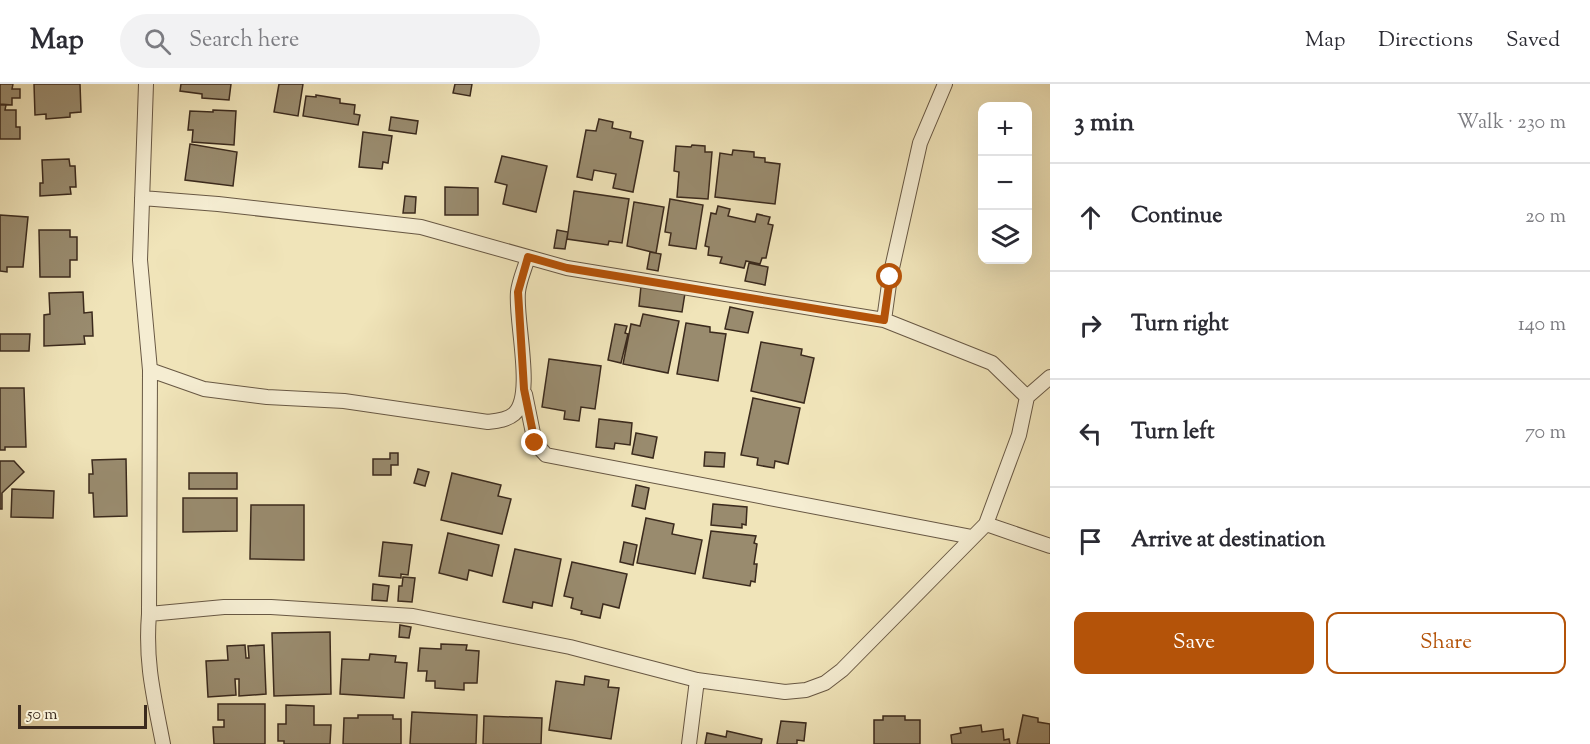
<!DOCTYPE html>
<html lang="en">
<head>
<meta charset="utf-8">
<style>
	:root { --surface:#fff; --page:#f2f2f3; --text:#2b2b33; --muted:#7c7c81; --line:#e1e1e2; --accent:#b45309 }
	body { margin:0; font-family:"Sorts Mill Goudy",serif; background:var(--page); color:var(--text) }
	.controls { position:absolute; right:18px; top:18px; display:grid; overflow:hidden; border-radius:12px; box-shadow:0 6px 24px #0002 }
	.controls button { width:54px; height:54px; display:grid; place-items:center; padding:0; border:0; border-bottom:2px solid var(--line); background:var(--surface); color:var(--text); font:30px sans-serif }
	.scale { position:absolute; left:18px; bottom:15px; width:129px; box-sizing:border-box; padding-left:6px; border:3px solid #3b2a1d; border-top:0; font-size:16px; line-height:21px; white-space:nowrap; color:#3b2a1d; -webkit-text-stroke:4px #f5edd2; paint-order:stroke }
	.stop { position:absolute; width:18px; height:18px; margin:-14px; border:4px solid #b45309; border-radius:50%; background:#fff }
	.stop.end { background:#b45309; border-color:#fff; box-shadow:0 2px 6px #0008 }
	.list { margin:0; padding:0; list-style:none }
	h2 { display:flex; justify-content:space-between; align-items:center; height:78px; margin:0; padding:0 24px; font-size:26px }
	h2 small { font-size:20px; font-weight:400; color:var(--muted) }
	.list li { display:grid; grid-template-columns:39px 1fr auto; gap:18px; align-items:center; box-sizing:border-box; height:108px; padding:0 24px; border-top:2px solid var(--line) }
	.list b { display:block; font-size:22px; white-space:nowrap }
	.list em { font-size:20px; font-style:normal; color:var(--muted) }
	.actions { display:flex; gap:12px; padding:18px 24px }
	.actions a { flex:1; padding:14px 0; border:2px solid var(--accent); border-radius:12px; text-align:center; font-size:21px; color:var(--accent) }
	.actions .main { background:var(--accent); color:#fff }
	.icon { flex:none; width:33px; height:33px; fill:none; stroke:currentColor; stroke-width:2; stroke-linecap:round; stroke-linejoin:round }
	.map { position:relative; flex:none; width:1050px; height:660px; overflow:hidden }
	header { display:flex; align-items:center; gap:36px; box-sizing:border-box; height:84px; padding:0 30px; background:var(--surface); border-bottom:2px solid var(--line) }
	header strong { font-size:28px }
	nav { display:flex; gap:33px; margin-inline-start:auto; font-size:21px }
	.search { width:420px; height:54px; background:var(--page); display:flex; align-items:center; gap:15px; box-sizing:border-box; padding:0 21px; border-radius:33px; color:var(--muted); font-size:22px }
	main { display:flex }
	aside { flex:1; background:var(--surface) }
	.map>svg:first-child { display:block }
	.building { fill:#998b6e; stroke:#3b2a1d; stroke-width:1.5 }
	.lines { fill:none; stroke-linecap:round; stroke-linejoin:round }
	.minor-casing { stroke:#685844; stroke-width:16 }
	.minor { stroke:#f5edd2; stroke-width:14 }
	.route { stroke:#b45309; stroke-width:8 }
</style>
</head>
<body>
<header>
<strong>Map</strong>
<div class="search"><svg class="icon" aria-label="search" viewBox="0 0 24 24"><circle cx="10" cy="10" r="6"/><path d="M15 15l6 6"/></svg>Search here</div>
<nav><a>Map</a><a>Directions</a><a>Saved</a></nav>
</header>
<main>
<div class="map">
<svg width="1050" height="660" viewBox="0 0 1050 660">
	<rect width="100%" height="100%" fill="#f0e4b9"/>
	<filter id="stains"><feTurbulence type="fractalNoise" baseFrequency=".00333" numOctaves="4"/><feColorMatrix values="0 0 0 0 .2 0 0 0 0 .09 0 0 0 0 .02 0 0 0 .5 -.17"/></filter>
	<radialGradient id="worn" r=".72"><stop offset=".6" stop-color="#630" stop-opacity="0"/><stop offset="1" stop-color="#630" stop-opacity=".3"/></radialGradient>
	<path class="building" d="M0,0H13L12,5H20V14H12V21L0,20Z
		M34,0H80L81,28L70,29V33L46,35V30L35,31Z
		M181,0H231L229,16L202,14V10L180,7Z
		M279,0H303L298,32L274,28Z
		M455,0H472L470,12L453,9Z
		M316,11L340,15V19L355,21L354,30L360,31L358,41L303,32L306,12L316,13Z
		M0,21H6L5,26H16V43H20V55H0Z
		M213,26L236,27L234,61L192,58L193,46H188L190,27L213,28Z
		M391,33L418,37L416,50L389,46Z
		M599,35L613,38L612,44L631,48L630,54L643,57L633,108L613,104L616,90L594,86L592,96L577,93L586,46L596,47Z
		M363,48L392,52L388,79L383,78L382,85L359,83Z
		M190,60L237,68L233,102L185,96Z
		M692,61L705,62V68H712L708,115L677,113L679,88L674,87L676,62L691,63Z
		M733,66L754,68V73L765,74V78L780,80L775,120L715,113L720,69L732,71Z
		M502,72L547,82L536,128L503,120L507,101L495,98Z
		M69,75L70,82H75L76,103H70L71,110L40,112V99H43L42,76Z
		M445,103L478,104V131H445Z
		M574,107L629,115L622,159L609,157L608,161L567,155Z
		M405,112L416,113L415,129H403Z
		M670,115L703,121L696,165L669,161L671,149L665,148Z
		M634,118L664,123L656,169L627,162Z
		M718,122L730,125L728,132L755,138L757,130L770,133L768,140L773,141L766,174H762L760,180L746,177L744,184L720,179L722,173L708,171L709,163L705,162L711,129L716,130Z
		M0,131L28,133L23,183H7V188L0,187Z
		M39,146H70V153H77V176H70V193H40Z
		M557,146L568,148L565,165L554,164Z
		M650,168L661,170L658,187L647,185Z
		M749,179L768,183L765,201L745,197Z
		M641,202L685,209L682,228L639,222Z
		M83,208L84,229L92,228L93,252H84L85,260L44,262V231L50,230L49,209Z
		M730,223L753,228L748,249L725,245Z
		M643,230L679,237L668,289L623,280L631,240L640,242Z
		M686,239L710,243V248L726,250L718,297L677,290Z
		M615,240L627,242L625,249L628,250L621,279L608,276Z
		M0,250H30L29,267H0Z
		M761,258L802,265L801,271L814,274L804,319L751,307Z
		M549,275L601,282L595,325L581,323L579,337L564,335L565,327L542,323Z
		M0,304H24L26,363H5V366H0Z
		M753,314L800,324L788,380L775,377L774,384L757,381L758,374L741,371Z
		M599,335L632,339L630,361L615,359L614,365L596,363Z
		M636,349L657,353L653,374L632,370Z
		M705,368L725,369L724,383L704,382Z
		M390,369H398V381H391V391H373V375H390Z
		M126,375L127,432L94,433L93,409H89V390H93L92,376Z
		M0,377H14L24,388L2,409V425H0Z
		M418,385L429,388L425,402L414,399Z
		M189,389H237V405H189Z
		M452,389L501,401L498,412L511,415L502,450L441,436Z
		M636,401L649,404L645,425L632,422Z
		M12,405L54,407L53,434L11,433Z
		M183,414H237V447L183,448Z
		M713,420L747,423L746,441L742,440V444L711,441Z
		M251,421H304V476L250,475Z
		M646,434L674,440L672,450L702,456L695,490L637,479Z
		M711,447L756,452L754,459L757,460L754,480H757L755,498L751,497L750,502L703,494Z
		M448,449L499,461L492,492L469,486L467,496L439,489Z
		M383,458L412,461L408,491L401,490V494L379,492Z
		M624,458L637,461L633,481L620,478Z
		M515,465L561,475L552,522L533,518L532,524L503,518Z
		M572,478L627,490L619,524L603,520L600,534L581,530L582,527L571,524L573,514L564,512Z
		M403,493L415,494L412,518L398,517L399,502H402Z
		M373,500L389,502L387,517L372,516Z
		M400,541L411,543L409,554L399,553Z
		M330,548L331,610L274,612L272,549Z
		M441,560L467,561L466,566L479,567L477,599H464V606L435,604V597H426L427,587H418L420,564L441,565Z
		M245,561L246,574H249L248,562L264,561L266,610L239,612V595H235L236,611L208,613L206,577L228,576L227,562Z
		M370,570L396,572L395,578L407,579L404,614L340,610L342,575L369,576Z
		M585,592L609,596L608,603L619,604L611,655L549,646L556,597L584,601Z
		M218,620H265V660H214L213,643H224V636H218Z
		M286,621L314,622V641H331L330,660H284V657H278V640H286Z
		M412,628L477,631L476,660H410Z
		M358,631H393V635H401V660H343L344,634H358Z
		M1023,631L1038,634V638L1050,640V660H1017Z
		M484,632L542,634L541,660H483Z
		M883,632H905V636H920V660H874V636H883Z
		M781,637L806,639L804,657L797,656V660H777Z
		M981,641L982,648L1003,645L1004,656L1009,655L1010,660H952L951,651L961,649L960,644Z
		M727,647L762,655L761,660H705L707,649L726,653Z"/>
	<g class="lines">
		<defs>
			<path id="minor" d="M146,0L140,176L150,286L149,530
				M142,114L218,120L421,143L567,184L884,236L992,279L1027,313
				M884,236L890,193L920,59L945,0
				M150,286L204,305L267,313L344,317L488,338C496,337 507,336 514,330C535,312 515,236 518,208C519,197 525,184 528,173
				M525,310L535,359L546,371L972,453
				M986,440L1050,462
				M163,660C154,613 145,579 149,530L224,523H271L413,532L570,563L697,596L785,608L806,606L825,599L842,586L986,440L1019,351L1027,313L1050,293
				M689,660L697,596"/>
		</defs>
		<use href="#minor" class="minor-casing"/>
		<use href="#minor" class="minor"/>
	</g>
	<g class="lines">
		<path class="route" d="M535,359L524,305L518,208L528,173L567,184L884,236L890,193"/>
	</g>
	<rect width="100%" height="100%" filter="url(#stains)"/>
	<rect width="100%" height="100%" fill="url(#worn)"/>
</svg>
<div class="controls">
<button>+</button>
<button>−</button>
<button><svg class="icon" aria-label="layers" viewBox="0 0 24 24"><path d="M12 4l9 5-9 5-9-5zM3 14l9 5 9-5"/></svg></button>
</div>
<div class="scale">50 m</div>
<div class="stop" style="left:890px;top:193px"></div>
<div class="stop end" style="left:535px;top:359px"></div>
</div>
<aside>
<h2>3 min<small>Walk · 230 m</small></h2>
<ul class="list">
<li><svg class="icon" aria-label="ahead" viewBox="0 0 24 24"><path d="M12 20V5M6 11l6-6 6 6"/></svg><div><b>Continue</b></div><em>20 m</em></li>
<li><svg class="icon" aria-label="right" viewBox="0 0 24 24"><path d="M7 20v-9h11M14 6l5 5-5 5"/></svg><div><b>Turn right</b></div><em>140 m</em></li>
<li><svg class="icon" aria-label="left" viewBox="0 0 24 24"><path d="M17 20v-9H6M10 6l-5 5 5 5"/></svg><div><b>Turn left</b></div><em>70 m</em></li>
<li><svg class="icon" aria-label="arrive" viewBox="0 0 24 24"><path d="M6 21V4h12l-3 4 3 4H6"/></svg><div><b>Arrive at destination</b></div></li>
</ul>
<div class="actions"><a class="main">Save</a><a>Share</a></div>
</aside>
</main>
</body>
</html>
